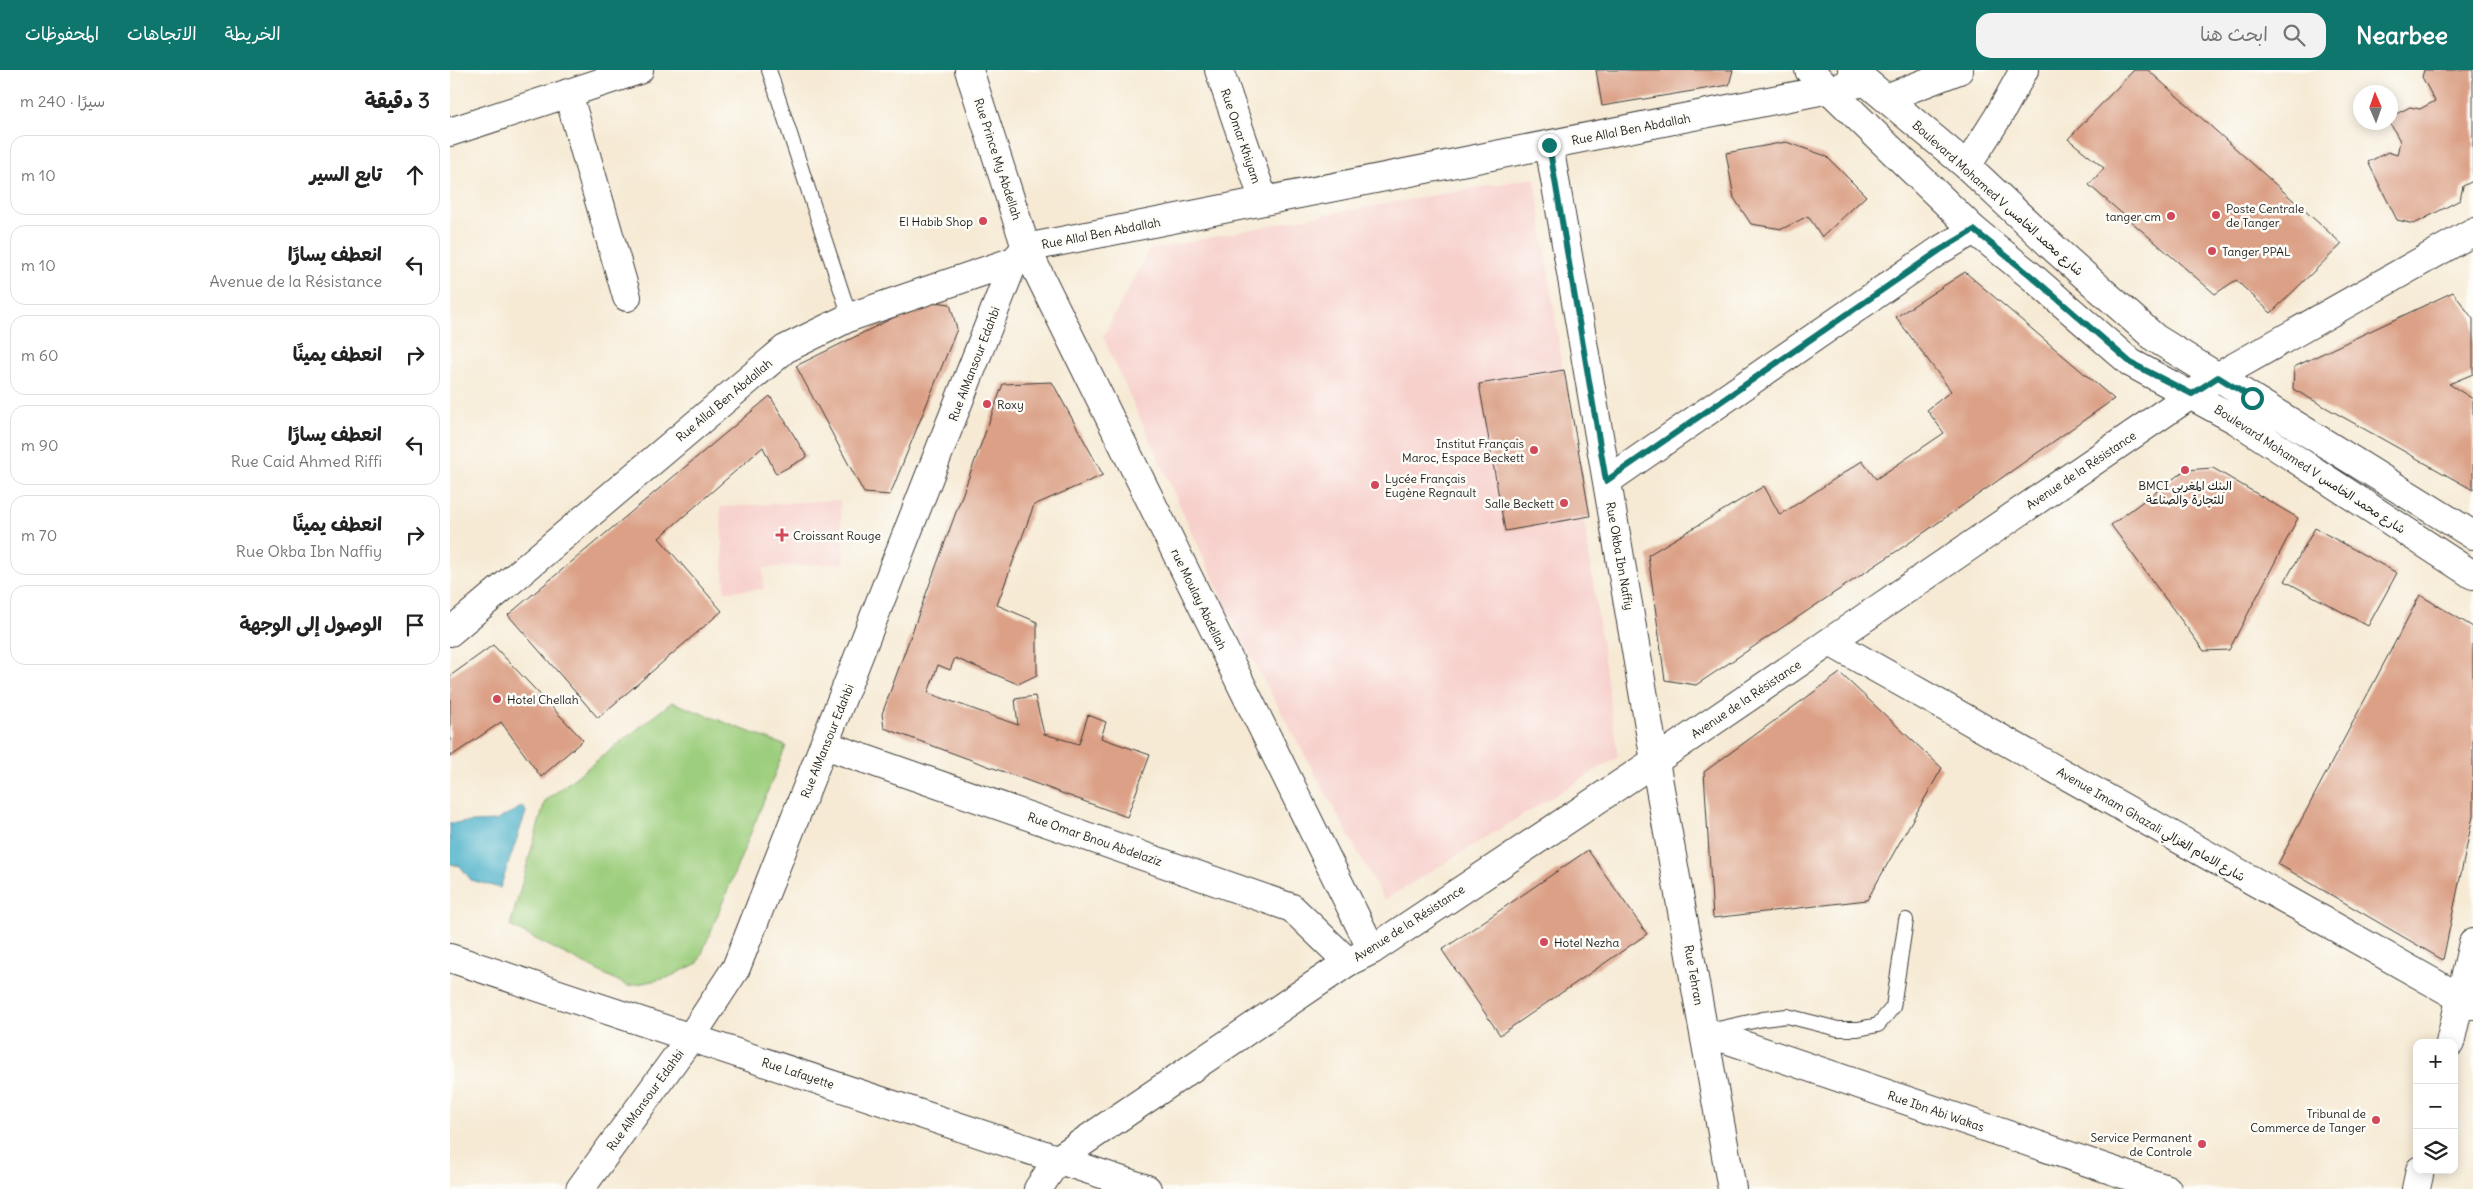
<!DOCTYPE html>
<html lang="ar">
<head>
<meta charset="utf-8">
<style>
	:root { --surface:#fff; --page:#f2f2f2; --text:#222; --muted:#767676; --line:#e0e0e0; --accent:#0f766e }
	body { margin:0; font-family:Delius,"Playpen Sans Arabic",sans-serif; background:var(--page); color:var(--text); direction:rtl }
	.controls { position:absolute; right:15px; bottom:15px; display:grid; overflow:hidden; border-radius:10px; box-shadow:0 2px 12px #0003 }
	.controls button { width:45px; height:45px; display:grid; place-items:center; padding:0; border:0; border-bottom:1px solid var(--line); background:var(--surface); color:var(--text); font:25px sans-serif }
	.compass { position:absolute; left:1903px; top:15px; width:45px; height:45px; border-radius:50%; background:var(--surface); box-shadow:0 2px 12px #0003; rotate:358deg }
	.stop { position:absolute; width:15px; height:15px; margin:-11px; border:4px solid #0f766e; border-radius:50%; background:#fff }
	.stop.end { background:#0f766e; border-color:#fff; box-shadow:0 1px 5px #0008 }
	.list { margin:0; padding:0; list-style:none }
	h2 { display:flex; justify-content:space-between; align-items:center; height:65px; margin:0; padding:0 20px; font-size:21px }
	h2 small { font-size:16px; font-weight:400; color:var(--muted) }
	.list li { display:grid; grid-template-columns:32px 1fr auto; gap:15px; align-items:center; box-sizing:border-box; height:80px; margin:0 10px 10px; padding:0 10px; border:1px solid var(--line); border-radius:15px }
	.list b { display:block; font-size:19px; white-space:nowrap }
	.list p { margin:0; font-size:16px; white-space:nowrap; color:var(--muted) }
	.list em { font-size:16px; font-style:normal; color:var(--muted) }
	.icon { flex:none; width:28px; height:28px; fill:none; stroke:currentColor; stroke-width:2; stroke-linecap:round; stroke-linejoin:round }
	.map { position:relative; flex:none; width:2023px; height:1119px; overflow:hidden; direction:ltr }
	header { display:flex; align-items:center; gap:30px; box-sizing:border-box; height:70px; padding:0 25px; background:var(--accent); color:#fff }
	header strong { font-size:24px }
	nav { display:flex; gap:28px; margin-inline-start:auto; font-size:18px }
	.search { width:350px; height:45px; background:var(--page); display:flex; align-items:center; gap:12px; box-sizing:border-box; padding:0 18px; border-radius:15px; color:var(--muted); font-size:19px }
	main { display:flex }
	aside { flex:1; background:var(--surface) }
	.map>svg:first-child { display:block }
	.built { fill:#f7d0cc }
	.green { fill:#9dce7d; stroke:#5c754c }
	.water { fill:#4ab0c9; stroke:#336672 }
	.building { fill:#dba086 }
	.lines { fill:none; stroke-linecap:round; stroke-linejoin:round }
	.service-casing { stroke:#3d3b38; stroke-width:16 }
	.minor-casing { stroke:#3d3b38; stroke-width:30 }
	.tertiary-casing { stroke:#3d3b38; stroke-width:30 }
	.secondary-casing { stroke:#3d3b38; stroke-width:30 }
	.service { stroke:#fff; stroke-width:14 }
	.minor { stroke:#fff; stroke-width:28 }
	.tertiary { stroke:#fff; stroke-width:28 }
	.secondary { stroke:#fff; stroke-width:28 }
	.route { stroke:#0f766e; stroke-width:6 }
	.poi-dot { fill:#d1495b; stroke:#fdfcf7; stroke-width:2 }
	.labels { text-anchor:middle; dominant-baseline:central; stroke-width:5; stroke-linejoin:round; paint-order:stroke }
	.street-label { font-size:12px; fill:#1c1c1c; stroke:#fdfcf7 }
	.poi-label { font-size:12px; fill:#1c1c1c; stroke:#fdfcf7; text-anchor:start }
</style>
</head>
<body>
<header>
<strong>Nearbee</strong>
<div class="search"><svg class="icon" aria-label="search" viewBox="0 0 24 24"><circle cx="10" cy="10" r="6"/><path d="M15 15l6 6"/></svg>ابحث هنا</div>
<nav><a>الخريطة</a><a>الاتجاهات</a><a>المحفوظات</a></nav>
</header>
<main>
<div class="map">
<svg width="2023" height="1119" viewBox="0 0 2023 1119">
	<rect width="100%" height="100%" fill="#fdfcf7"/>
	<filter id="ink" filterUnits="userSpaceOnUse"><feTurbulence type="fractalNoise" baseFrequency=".02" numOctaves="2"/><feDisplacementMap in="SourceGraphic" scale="10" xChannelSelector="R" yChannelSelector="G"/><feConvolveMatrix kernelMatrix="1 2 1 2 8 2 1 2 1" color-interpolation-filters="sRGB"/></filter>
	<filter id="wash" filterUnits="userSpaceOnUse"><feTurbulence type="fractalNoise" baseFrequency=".0096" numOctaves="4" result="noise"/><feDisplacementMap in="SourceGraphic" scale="20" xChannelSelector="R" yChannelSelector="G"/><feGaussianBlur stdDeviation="1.12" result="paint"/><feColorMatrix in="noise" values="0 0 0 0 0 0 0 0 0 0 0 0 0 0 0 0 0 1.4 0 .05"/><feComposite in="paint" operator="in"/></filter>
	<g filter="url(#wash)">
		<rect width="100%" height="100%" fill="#f6ead4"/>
		<path class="built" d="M1085,108L1168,687L934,830L788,563L653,267L699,180L876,144Z
			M390,430L394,493L313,498L314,519L275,521L270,437Z"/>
		<path class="green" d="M222,632L336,676L248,893L217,908L178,916L60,856L95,731Z"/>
		<path class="water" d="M73,736L76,742L50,818L21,810L10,796L0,794V753L45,751Z"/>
		<g id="blocks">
			<path class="building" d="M1146,0H1283L1279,15L1152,36Z
				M1684,0H1698L1892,174L1821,243L1786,210L1765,224L1639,115L1654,98L1618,69Z
				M1974,0H2023V111L2013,116L2010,130L1964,154L1947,150L1918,92L1938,82L1947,85L1950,71L1940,53V47L1960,37L1970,39L1985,31L1972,7Z
				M1336,72L1376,86L1416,126L1372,167L1358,146L1332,159L1301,154L1284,128L1276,83Z
				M1515,202L1664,329L1462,471L1246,615L1215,610L1198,485L1314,416L1330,445L1412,391L1426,409L1494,363L1477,340L1501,321L1446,247Z
				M2003,222L2023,249V304L1999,314L2023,329V420L1843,319L1844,297Z
				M477,231L500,234L507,259L440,425L414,423L346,296Z
				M1114,300L1140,446L1055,461L1029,314Z
				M602,312L653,405L584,435L547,535L587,552V605L568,614L505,588L500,600L488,595L478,623L568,655L565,629L585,626L594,664L629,674L638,645L656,652L651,668L700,685L677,747L434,658L432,644L553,314Z
				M320,326L357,387L326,404L313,377L209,468L272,541L148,648L58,545Z
				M1763,398L1848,448L1779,580L1754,581L1661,455L1735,400Z
				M1865,458L1947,503L1918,556L1835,511Z
				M1970,525L2023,557V746L1993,890L1828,794Z
				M43,575L133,670L91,707L51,652L0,687V606Z
				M1390,603L1492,698L1417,830L1263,848L1254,702Z
				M1138,780L1197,864L1050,965L992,880Z"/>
		</g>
	</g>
	<g filter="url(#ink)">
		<use href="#blocks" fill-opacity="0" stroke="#3d3b38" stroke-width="1"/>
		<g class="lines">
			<defs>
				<path id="service" d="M319,0L400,247
					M1263,960L1313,949L1337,946L1388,959H1408L1428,955L1443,937L1456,850"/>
				<path id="minor" d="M519,0L576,178L922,880
					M769,0L814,131
					M118,23L177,227
					M1436,28L1509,0
					M0,62L189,0
					M1099,75L1205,691L1282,1119
					M1517,96L1548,47L1574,0
					M1767,307L2023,162
					M1157,411L1490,180L1524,160
					M0,562L335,279L400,247L564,191L576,178L1415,12
					M1380,572L2023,935
					M375,675L842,838L898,892
					M0,888L697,1119
					M1255,962L1717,1119
					M2000,973L2023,873
					M130,1119L241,967L286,898L564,191
					M1966,1119L1970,1100"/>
				<path id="tertiary" d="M588,1119L608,1089L898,892L922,880L1205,691L1767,307"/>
				<path id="secondary" d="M1359,0L1524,160L1580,205L1681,293L1786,350L2023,505
					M1402,0L1517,96L1606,180L1705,268L2023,465"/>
			</defs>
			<use href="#service" class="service-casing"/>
			<use href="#minor" class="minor-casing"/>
			<use href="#tertiary" class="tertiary-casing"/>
			<use href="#secondary" class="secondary-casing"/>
			<use href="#service" class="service"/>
			<use href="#minor" class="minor"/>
			<use href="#tertiary" class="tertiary"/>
			<use href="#secondary" class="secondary"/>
		</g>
	</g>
	<g class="lines" filter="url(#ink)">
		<path class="route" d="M1099,75L1156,411L1490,180L1524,160L1580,205L1681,293L1742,324L1768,307L1802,328"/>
	</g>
	<g class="poi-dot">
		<circle cx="1766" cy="145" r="5"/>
		<circle cx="1721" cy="146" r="5"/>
		<circle cx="533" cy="151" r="5"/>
		<circle cx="1762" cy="181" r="5"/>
		<circle cx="537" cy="334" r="5"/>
		<circle cx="1084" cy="380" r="5"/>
		<circle cx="1735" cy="400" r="5"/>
		<circle cx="925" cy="415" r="5"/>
		<circle cx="1114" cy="433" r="5"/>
		<path d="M329.5 457.5h5v5h5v5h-5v5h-5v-5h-5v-5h5z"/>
		<circle cx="47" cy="629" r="5"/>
		<circle cx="1094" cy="872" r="5"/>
		<circle cx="1926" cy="1050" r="5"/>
		<circle cx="1752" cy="1074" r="5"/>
	</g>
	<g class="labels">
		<g class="street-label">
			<text transform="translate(1181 59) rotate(-11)">Rue Allal Ben Abdallah</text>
			<text transform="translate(791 66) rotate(71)">Rue Omar Khiyam</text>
			<text transform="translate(548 89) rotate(72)">Rue Prince My Abdellah</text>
			<text transform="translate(1548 128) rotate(42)">Boulevard Mohamed V شارع محمد الخامس</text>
			<text transform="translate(651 163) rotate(-11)">Rue Allal Ben Abdallah</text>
			<text transform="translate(524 294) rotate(-69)">Rue AlMansour Edahbi</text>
			<text transform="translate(274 330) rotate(-40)">Rue Allal Ben Abdallah</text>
			<text transform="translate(1860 399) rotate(33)">Boulevard Mohamed V شارع محمد الخامس</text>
			<text transform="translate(1631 400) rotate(-34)">Avenue de la Résistance</text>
			<text transform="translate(1170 486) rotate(80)">Rue Okba Ibn Naffiy</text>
			<text transform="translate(749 529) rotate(64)">rue Moulay Abdellah</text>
			<text transform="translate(1296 629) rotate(-34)">Avenue de la Résistance</text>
			<text transform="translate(377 671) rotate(-68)">Rue AlMansour Edahbi</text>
			<text transform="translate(1701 754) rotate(30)">Avenue Imam Ghazali شارع الامام الغزالي</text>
			<text transform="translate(645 769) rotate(19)">Rue Omar Bnou Abdelaziz</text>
			<text transform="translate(959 853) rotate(-33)">Avenue de la Résistance</text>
			<text transform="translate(1244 905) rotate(80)">Rue Tehran</text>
			<text transform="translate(348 1003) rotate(18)">Rue Lafayette</text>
			<text transform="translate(195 1030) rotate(-54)">Rue AlMansour Edahbi</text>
			<text transform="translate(1486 1041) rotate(19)">Rue Ibn Abi Wakas</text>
		</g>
		<g class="poi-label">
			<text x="1776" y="138">Poste Centrale<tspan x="1776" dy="14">de Tanger</tspan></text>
			<text x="1711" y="146" text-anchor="end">tanger cm</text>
			<text x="523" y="151" text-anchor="end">El Habib Shop</text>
			<text x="1772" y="181">Tanger PPAL</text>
			<text x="547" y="334">Roxy</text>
			<text x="1074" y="373" text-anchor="end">Institut Français<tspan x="1074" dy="14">Maroc, Espace Beckett</tspan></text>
			<text x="935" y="408">Lycée Français<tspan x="935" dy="14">Eugène Regnault</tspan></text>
			<text x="1735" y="415" text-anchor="middle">BMCI البنك المغربي<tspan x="1735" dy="14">للتجارة والصناعة</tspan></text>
			<text x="1104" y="433" text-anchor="end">Salle Beckett</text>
			<text x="343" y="465">Croissant Rouge</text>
			<text x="57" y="629">Hotel Chellah</text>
			<text x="1104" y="872">Hotel Nezha</text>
			<text x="1916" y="1043" text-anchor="end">Tribunal de<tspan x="1916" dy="14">Commerce de Tanger</tspan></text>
			<text x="1742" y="1067" text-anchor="end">Service Permanent<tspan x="1742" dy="14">de Controle</tspan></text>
		</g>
	</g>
</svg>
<div class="controls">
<button>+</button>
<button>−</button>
<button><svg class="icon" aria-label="layers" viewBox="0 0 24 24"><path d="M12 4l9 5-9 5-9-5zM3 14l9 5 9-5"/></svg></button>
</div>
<svg class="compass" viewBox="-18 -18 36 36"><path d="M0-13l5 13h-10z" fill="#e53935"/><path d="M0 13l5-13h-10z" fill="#767676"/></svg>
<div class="stop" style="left:1802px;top:328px"></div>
<div class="stop end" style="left:1099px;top:75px"></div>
</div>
<aside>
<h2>3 دقيقة<small>سيرًا · 240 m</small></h2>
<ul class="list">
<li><svg class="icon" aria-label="ahead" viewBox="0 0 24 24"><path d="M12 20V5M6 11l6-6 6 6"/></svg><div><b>تابع السير</b></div><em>10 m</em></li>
<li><svg class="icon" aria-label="left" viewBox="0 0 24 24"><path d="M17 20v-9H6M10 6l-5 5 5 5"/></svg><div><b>انعطف يسارًا</b><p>Avenue de la Résistance</p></div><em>10 m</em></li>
<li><svg class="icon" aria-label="right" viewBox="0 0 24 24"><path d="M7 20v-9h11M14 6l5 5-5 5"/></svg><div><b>انعطف يمينًا</b></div><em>60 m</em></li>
<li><svg class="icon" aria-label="left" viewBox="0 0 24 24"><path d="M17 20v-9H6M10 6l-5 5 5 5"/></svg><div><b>انعطف يسارًا</b><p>Rue Caid Ahmed Riffi</p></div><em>90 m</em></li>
<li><svg class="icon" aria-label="right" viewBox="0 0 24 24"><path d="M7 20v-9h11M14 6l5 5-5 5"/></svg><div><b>انعطف يمينًا</b><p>Rue Okba Ibn Naffiy</p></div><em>70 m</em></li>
<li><svg class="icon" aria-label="arrive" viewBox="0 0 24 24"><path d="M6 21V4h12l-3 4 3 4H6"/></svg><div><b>الوصول إلى الوجهة</b></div></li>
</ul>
</aside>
</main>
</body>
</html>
